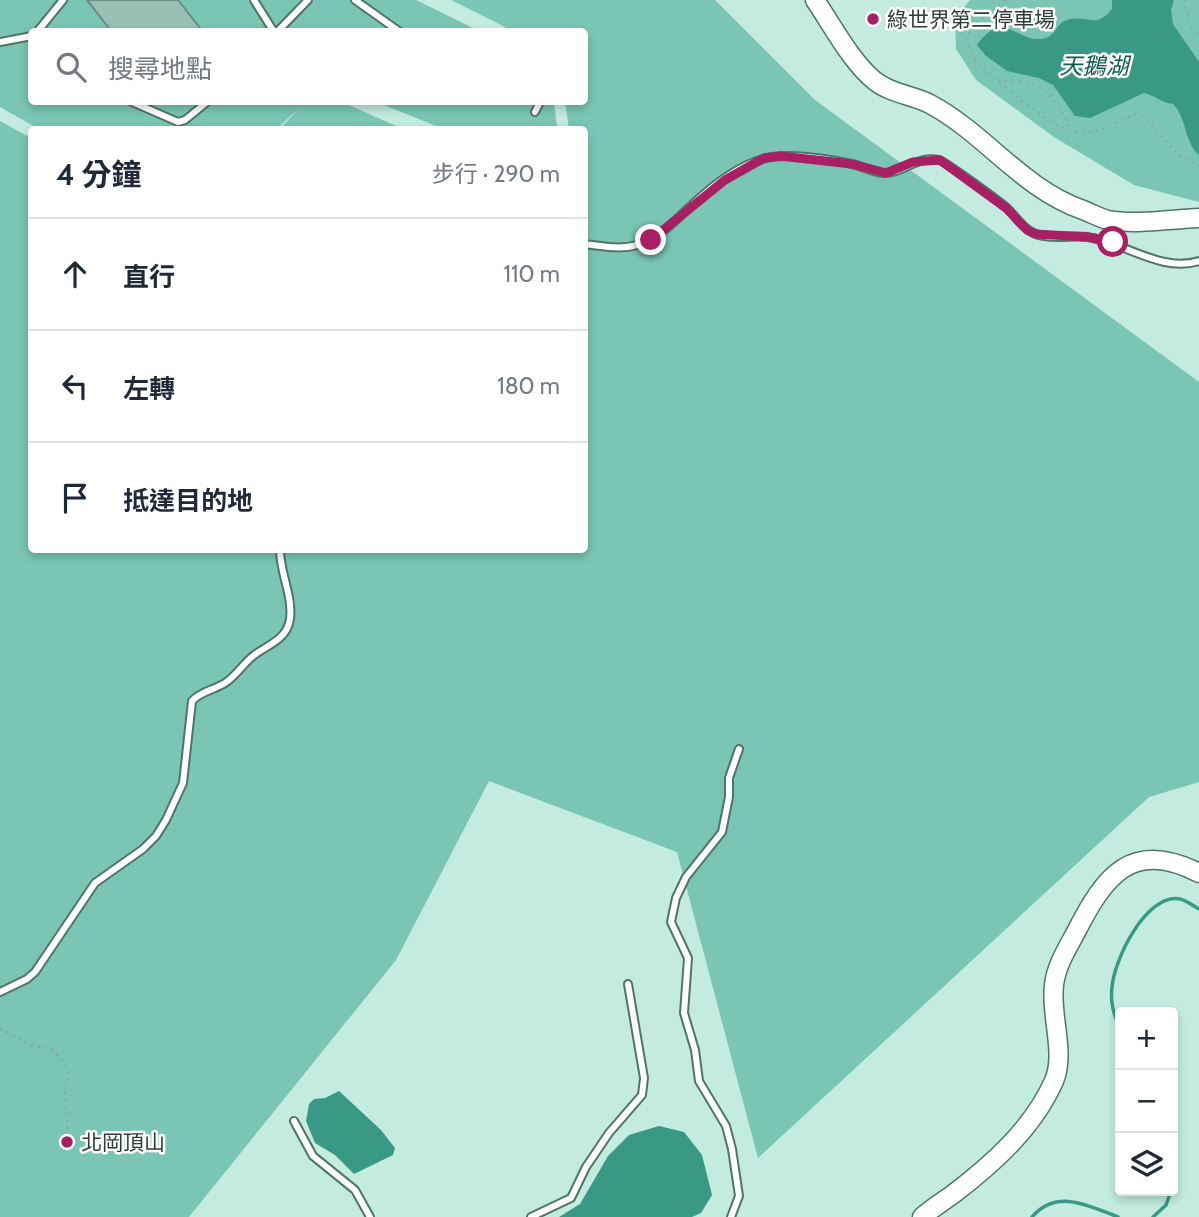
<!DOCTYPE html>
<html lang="zh-TW">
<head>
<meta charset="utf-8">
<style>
	:root { --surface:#fff; --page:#f2f2f3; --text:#1f2937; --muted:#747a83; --line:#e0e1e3 }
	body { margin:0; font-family:Cabin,"Noto Sans TC",sans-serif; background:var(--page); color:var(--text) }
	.controls { position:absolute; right:21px; bottom:21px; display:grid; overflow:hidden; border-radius:7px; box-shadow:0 4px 10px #0003 }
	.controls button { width:63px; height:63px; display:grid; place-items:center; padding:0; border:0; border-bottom:2px solid var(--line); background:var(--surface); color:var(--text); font:35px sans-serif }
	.stop { position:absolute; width:21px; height:21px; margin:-16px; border:5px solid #a91f63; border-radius:50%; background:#fff }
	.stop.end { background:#a91f63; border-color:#fff; box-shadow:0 2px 7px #0008 }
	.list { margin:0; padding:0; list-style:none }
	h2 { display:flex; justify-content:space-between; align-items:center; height:91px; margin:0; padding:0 28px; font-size:30px }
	h2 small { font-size:23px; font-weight:400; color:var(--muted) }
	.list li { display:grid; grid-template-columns:46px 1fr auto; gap:21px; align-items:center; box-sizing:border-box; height:112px; padding:0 28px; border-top:2px solid var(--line) }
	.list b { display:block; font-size:26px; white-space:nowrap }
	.list em { font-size:23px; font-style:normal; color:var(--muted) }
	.icon { flex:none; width:38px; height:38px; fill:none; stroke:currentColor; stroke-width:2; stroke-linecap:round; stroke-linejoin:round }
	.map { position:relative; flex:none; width:1199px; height:1217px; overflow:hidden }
	.search { position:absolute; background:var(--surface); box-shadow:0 4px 10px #0003; left:28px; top:28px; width:560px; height:77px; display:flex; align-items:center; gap:18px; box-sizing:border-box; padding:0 24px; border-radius:7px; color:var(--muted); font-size:26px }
	.panel { position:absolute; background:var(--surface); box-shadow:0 4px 10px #0003; left:28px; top:126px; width:560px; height:427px; border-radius:7px }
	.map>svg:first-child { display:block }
	.green { fill:#7ac5b3 }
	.water { fill:#399985 }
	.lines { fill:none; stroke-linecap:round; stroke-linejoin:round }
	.stream { stroke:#399985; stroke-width:3.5 }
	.building { fill:#99c0b5; stroke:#688d84; stroke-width:2 }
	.lane-casing { stroke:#50746b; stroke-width:10 }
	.secondary-casing { stroke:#50746b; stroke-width:21 }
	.path { stroke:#88a79f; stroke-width:2; stroke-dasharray:2 5; stroke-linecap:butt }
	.lane { stroke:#fff; stroke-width:6 }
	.secondary { stroke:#fff; stroke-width:18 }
	.route { stroke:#a91f63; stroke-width:9 }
	.poi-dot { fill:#a91f63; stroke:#fff; stroke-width:2.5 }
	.labels { text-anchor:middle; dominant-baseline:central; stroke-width:5; stroke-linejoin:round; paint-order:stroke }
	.poi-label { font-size:21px; fill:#2c3c38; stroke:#fff; text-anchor:start }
	.water-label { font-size:23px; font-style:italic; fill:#0d5c4e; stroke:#fff }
</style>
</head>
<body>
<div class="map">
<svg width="1199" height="1217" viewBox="0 0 1199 1217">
	<rect width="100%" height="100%" fill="#c3ebe0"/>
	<path class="green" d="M0,0H416L479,31L32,32V102H342L403,129H280L300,107L277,129H39L0,107Z
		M451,0H715L815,100L1199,382V782L1149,797L758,1158L677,852L489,781L396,960L189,1217H0V121L31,138L32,550H584V130L569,129L565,102H584V32L513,31Z
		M970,0H1199V202L1134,185L1054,137L976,80L956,49L955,18Z
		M376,102H554L557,127L552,130L444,129Z"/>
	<path class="water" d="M1112,0H1174L1171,10L1173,24L1199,62V155C1184,142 1187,118 1173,104C1161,103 1155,95 1144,93L1090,118L1075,116L1053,85L1039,78L1007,71L985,55L977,45C1004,6 1018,46 1046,38C1056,35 1056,23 1067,20C1088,14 1095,30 1112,9Z
		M339,1091L381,1130L395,1148L393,1155L354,1174L335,1155L315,1143L306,1121L309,1104L314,1099L325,1098Z
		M659,1126L684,1132L702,1155L712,1195L701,1213L692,1217H559L580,1204L608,1156L629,1135Z"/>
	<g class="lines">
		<path class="stream" d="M1120,1029C1114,1015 1110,1003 1112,987C1114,960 1146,893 1180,899C1186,900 1193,906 1199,909
			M1173,1171V1187
			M1032,1217C1057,1188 1089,1206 1118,1217
			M1153,1217L1166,1205L1171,1191"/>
	</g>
	<path class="building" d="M87,0H178L203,32H112Z"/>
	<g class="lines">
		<defs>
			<path id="lane" d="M254,0L274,32
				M355,0L400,32
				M37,32L63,0
				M277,32L308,0
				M0,42L32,36
				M132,102L178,122L185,120L207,102
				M535,112L540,102
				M584,244C602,246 620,250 637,245C660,239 675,220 692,205C711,187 738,166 763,159C785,152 829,159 852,164C862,166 872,172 883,173C902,174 918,155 939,160C946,162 1000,202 1008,209C1015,216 1021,226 1030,231C1045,241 1070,235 1087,237C1124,242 1161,273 1199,261
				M0,992L27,979L35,972L95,883L143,849L156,836L166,820L183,783L192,701C201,691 214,690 225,683C236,676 243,664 253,656C267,645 287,640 290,619C293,596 280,573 280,550
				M294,1121L313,1156L355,1190L370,1217
				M531,1217L571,1198L586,1167L609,1133L642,1095L644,1078L628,984
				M731,1217L739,1196L732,1149L726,1126L699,1081L695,1050L684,1013L688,958L671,922L676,898L686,877L722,832L729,797V778L739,749"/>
			<path id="secondary" d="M815,0C832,25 852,63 875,81C891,94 913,95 930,104C986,134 1021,188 1083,210C1091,213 1100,218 1108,220C1137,225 1170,219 1199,218
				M922,1217C931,1209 942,1202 952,1195C993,1164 1033,1128 1054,1081C1066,1052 1050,1016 1054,985C1056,966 1067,949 1076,932C1105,875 1132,839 1199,873"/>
		</defs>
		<use href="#lane" class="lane-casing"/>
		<use href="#secondary" class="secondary-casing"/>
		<path class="path" d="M1006,0L976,23L967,37C969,48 972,57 981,66C994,80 1056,130 1074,132C1098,136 1115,121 1136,114L1147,119L1177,154L1199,166
			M1184,0L1190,26L1199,35
			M998,81C1044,78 1053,93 1072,131
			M0,1029L29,1044L52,1049L65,1064L68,1072L65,1093L68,1134L65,1136"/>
		<use href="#lane" class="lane"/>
		<use href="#secondary" class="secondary"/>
	</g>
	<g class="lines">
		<path class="route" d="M651,240L725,180L764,158L780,156L852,164L886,173L913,162L940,160L1006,208L1027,230L1035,234L1088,237L1113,242"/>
	</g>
	<g class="poi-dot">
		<circle cx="873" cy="19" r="7"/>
		<circle cx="67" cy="1142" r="7"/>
	</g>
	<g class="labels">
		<g class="poi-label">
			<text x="887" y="19">綠世界第二停車場</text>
			<text x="81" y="1142">北岡頂山</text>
		</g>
		<g class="water-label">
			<text x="1094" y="66">天鵝湖</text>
		</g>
	</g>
</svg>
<div class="controls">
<button>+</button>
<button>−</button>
<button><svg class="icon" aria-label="layers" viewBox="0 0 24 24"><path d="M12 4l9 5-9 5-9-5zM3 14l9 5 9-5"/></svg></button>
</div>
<div class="stop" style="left:1113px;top:242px"></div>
<div class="stop end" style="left:651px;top:240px"></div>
<div class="search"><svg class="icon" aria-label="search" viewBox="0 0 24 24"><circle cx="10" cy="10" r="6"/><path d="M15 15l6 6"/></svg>搜尋地點</div>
<section class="panel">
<h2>4 分鐘<small>步行 · 290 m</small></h2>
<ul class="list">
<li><svg class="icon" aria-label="ahead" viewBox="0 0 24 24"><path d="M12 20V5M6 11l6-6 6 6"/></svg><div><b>直行</b></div><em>110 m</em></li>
<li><svg class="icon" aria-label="left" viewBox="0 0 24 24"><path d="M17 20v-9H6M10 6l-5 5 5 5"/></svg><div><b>左轉</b></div><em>180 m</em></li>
<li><svg class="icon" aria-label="arrive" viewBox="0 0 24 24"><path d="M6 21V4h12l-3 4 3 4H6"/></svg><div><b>抵達目的地</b></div></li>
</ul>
</section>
</div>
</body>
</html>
